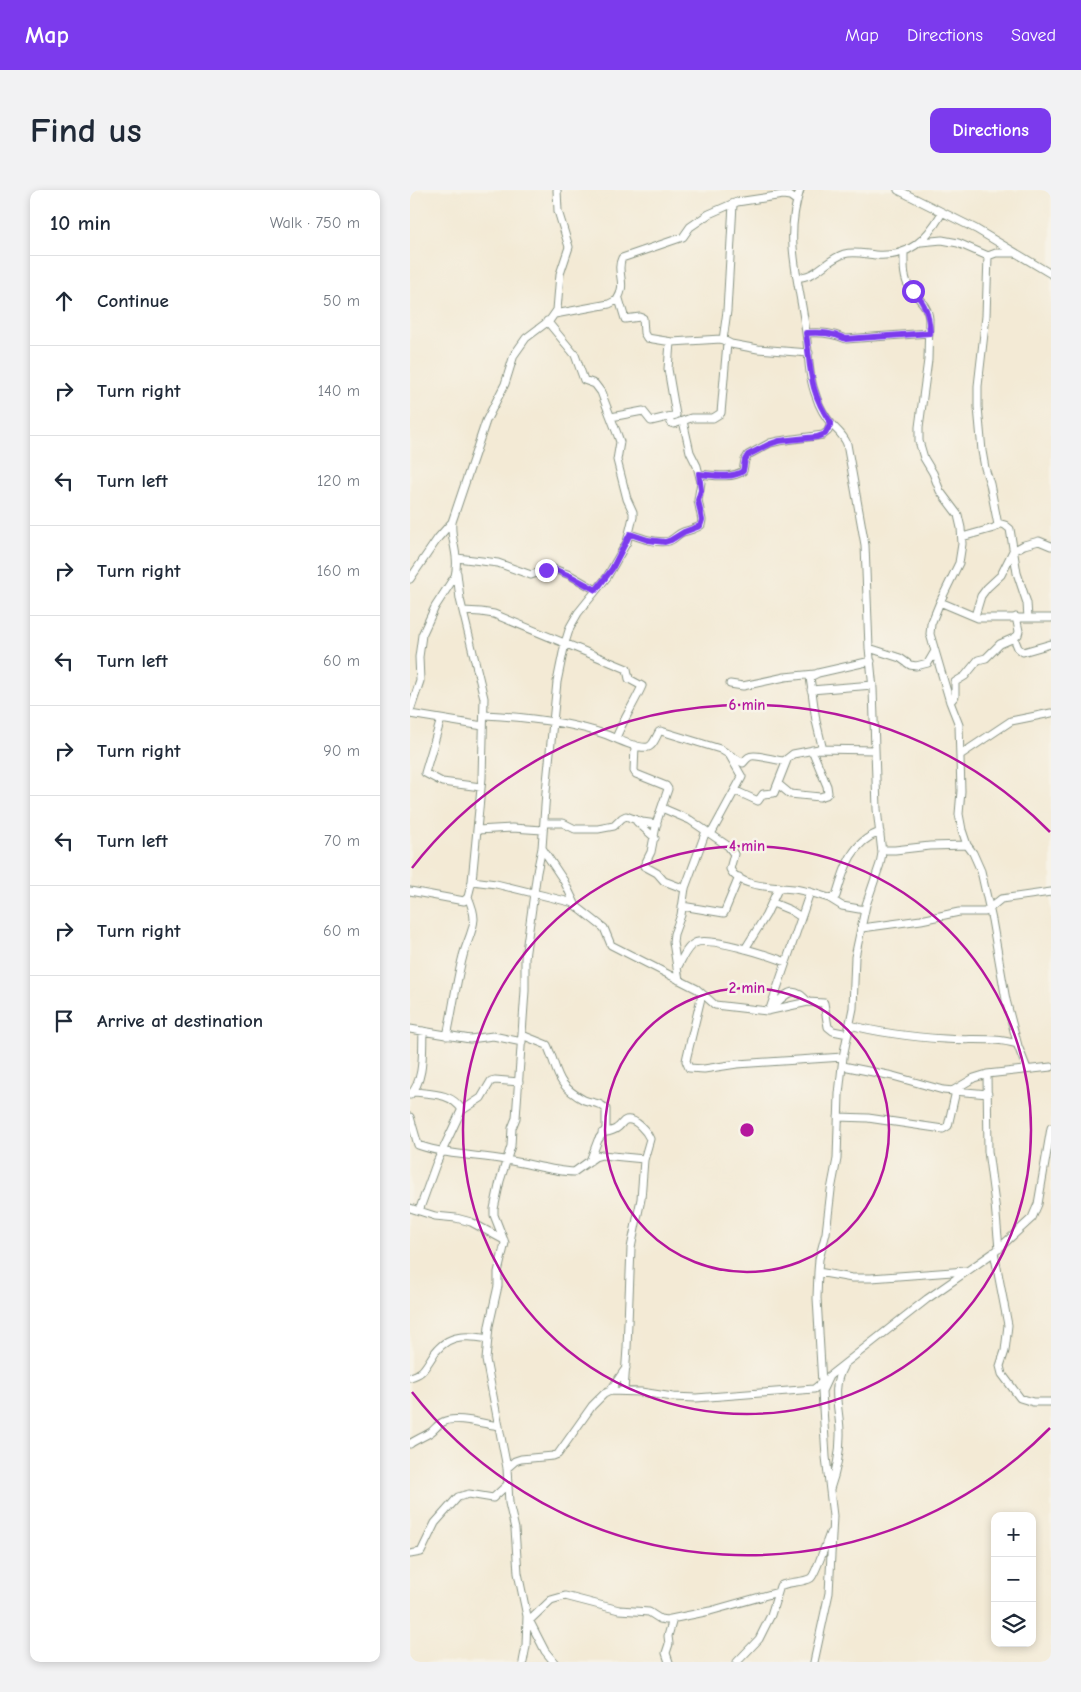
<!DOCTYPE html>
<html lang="en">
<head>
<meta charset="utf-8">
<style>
	:root { --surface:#fff; --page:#f2f2f3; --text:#1f2937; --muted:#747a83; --line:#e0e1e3; --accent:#7c3aed }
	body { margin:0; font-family:"Comic Neue",sans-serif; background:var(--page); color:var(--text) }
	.controls { position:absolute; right:15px; bottom:15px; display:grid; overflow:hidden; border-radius:10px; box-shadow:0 2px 8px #0003 }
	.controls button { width:45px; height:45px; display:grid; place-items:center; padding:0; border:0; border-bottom:1px solid var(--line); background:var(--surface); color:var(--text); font:25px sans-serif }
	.stop { position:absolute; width:15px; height:15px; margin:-11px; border:4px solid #7c3aed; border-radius:50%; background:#fff }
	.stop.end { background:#7c3aed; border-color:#fff; box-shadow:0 1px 5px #0008 }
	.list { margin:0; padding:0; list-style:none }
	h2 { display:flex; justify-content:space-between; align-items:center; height:65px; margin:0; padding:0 20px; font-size:21px }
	h2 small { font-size:16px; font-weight:400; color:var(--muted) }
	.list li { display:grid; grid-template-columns:32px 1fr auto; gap:15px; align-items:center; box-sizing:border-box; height:90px; padding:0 20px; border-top:1px solid var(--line) }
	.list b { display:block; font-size:19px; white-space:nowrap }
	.list em { font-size:16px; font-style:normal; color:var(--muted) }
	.icon { flex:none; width:28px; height:28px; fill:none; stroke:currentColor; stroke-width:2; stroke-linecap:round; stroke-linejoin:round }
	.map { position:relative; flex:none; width:641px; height:1472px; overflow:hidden; border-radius:10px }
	header { display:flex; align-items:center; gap:30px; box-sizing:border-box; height:70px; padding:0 25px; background:var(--accent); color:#fff }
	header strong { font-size:24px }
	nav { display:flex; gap:28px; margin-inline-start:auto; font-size:18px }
	.intro { display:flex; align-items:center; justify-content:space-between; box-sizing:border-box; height:120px; padding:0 30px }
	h1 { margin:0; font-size:35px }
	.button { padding:12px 22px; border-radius:10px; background:var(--accent); color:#fff; font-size:18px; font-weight:700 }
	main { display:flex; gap:30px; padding:0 30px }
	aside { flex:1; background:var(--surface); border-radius:10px; box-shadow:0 2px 8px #0003 }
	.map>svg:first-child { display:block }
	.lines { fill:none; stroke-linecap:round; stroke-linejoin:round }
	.street-casing { stroke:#899484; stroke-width:9 }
	.street { stroke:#fff; stroke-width:7 }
	.route { stroke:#7c3aed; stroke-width:6 }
	.ring { fill:none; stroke:#b5179e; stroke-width:2.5 }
	.centre { fill:#b5179e; stroke:#f7f3e8; stroke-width:2.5 }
	.ring-label { font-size:15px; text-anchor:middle; font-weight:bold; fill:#b5179e; stroke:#f7f3e8; stroke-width:5; stroke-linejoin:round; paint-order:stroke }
</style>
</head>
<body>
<header>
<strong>Map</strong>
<nav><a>Map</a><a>Directions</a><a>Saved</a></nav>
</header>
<div class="intro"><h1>Find us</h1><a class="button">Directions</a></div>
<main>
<aside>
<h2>10 min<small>Walk · 750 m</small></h2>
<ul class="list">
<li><svg class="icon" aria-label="ahead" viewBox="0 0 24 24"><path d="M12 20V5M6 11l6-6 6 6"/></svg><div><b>Continue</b></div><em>50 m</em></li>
<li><svg class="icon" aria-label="right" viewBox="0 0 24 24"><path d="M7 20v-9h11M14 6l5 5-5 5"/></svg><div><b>Turn right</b></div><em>140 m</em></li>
<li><svg class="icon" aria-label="left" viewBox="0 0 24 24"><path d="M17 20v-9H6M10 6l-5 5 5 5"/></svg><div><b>Turn left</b></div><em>120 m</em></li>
<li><svg class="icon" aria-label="right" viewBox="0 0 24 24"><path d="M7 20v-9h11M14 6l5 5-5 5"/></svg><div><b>Turn right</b></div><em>160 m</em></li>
<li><svg class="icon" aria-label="left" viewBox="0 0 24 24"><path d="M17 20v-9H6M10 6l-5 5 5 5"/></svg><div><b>Turn left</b></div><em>60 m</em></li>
<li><svg class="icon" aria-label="right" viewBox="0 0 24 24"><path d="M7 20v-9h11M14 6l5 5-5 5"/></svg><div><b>Turn right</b></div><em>90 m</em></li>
<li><svg class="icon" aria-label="left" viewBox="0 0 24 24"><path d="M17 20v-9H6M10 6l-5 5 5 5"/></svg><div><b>Turn left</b></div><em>70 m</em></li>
<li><svg class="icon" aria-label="right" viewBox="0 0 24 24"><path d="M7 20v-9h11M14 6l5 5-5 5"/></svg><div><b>Turn right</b></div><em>60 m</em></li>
<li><svg class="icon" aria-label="arrive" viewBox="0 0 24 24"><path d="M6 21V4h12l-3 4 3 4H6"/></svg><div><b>Arrive at destination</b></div></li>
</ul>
</aside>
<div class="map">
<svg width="641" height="1472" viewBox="0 0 641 1472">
	<rect width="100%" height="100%" fill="#f7f3e8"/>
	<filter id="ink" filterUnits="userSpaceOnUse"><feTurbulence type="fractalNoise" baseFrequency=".02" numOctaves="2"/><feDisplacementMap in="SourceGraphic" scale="10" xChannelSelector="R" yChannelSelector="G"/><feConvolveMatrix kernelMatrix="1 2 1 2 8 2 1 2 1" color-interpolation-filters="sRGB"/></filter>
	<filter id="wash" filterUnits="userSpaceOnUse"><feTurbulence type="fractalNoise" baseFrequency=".0096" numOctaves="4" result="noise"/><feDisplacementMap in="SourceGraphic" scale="20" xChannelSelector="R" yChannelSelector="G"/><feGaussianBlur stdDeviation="1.12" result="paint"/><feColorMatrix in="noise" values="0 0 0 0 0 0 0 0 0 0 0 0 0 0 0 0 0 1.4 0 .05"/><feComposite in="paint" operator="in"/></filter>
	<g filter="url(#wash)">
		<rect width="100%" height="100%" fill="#f3ead5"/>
	</g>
	<g filter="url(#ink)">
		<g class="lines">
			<defs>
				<path id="street" d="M390,0C373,51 390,92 396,143C399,164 398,186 406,206C409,216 416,228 423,236C429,242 434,246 437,254L455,355L459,458L463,499L467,619L472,663L470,674L456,715L445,767L443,818L433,867L429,904L427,969L421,1000L416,1043L409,1069L408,1082L407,1108L412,1194
					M488,0L566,39L641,84
					M511,52L532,50L548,53L578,66L586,63H604
					M494,62C494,73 493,89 500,98C508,109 518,115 519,129L518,170L509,237V251L514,268L523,283L530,301L548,325L551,338L552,354L549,373L530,412L521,434L520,444L540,512L549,535L551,601L549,624L552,640L557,655L563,663L571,681L582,730L596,810L608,856L617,879
					M387,88C393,87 400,86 405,82C415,76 422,68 434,64C444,61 455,64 465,65C499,68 516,50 532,23
					M209,109L215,129L230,127L233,128L234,143L237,148L262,152L311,149L321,154L348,159L399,163
					M145,124L199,114L207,110C218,93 205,82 212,68L273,47L280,37L299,24L324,13
					M137,131L165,165L174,190L185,194L191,202L208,246L210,252L207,270L217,309L223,322V327L217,352L197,387L168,423L160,437L155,453L147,492L136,602L132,658L127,682L115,768V801L106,928L102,938L101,956L90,991L84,1019V1025L95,1053L88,1082V1096L79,1136L76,1170L97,1278L99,1313L105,1339L108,1383L117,1426L135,1461L144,1472
					M397,143C412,142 423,143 436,149L519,143
					M313,150L317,121L323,14L327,12L373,5L380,6L387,11
					M201,227L233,221L241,231L266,225L258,179L260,152
					M259,227L261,233L264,234L281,228H303L311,223L317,153
					M289,284C302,285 322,289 333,281L335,270L338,265L360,253L369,251L413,245L418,241L421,233
					M588,333L595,335L600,339L607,383L617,413L618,428
					M220,344C231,348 247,354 259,351C265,349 267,344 273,342C279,340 286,339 291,335L292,330L288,310L291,292L287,276L280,262L273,231
					M552,347L584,338L588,335L580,294L575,278L572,261L568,217V196L576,126L578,66
					M47,368L88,373L121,385L141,378L160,385L186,400
					M0,389L28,348L42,332
					M530,412L568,428H641
					M53,421L71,422L84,424L217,479L219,489L232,496C224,514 213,530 206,548
					M565,426L571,406L577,398L591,385L603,361L614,355L629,351L641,356
					M604,448L608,458L613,462L641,454
					M459,458L490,468L500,475L506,476L518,473L525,461
					M320,494L333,496L375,487L405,484
					M401,500L463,495
					M540,512L545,506V492L555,486L568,470L576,468L590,454L604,448L608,445L609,441L606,427
					M0,521L10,491L9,467L12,445L25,417L45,386C50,365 40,350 42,332L76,231L95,194L104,165L116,148L140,130L147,120L150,84L159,57L148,21L147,0
					M0,524L73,536
					M75,525C113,527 160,532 197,545C207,549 227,559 238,557C243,556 246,547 249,542L251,541L310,559L333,573C335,571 336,569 339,567C344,563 366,571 374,571L383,564L409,559L412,556L406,531L400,487L408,483L461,471
					M31,529L15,583L32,592L71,597
					M225,555L224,581L226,584L256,596L258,599L247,631L241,662L234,676L247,683L254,691L275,699
					M409,559L465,560
					M550,565L601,531L641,523
					M368,594L380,604L410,607L416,605L418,603L417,596L402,560
					M326,601L348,611L353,604L364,603L377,570
					M252,618L280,630L318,656L324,664L320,679C329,698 367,697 385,699C397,701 408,704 419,708L426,706C434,679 441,652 470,642
					M227,632L245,648
					M134,633H153L165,639H188L204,636L212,628L216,626L232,632L247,634
					M67,640L102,638L133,640
					M301,644L332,587L320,566
					M132,658L154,691L166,716L194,738L201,755L287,799L305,815L357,821L398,812L414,813L418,837L423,841L438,844
					M472,660H485L520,656L557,655
					M62,691L86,694L164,713
					M0,701L54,711L58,707L62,691L72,588L74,508L50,409L47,383
					M419,708L432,716L455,720
					M363,713L380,720L391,727
					M272,716L314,723L329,687
					M452,738L511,730L549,722H575L591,709L641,702
					M335,759L356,725L369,697
					M267,778C272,770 276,757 285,753C299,746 361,766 376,772
					M269,790L263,752L264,744L271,725L275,698L296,641
					M292,804L277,866L276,871L279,878L294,879L327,874L433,867
					M361,818C376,805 382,793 398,812
					M360,819L400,702
					M440,835C470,843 503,847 535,849C558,851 584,847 607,854
					M0,839L60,849L83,846L112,852
					M112,845L137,855C149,881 144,894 174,910C182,913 190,912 196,919V939L188,950L180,971
					M37,846C43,819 46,792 53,766C56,753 63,743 64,729C64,721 61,714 58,707
					M433,876L483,886L533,900L578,904
					M577,884L578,961L585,1014L589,1059
					M542,901L564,888L577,884L641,877
					M4,902C22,904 42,903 52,920
					M0,905C15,890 12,861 13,841
					M0,927L8,955C36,965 66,965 95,970C118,973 141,981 164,982L185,967L192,965L234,969
					M428,927L458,928L533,939L538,936L546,901
					M192,943C197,942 204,941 207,938C211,936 212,931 216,930C226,928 237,942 240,949L234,970L231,1009L221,1058L217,1158L214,1201
					M0,1018L25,1026L46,1028L61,1032L94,1050
					M9,1021L26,974L51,921L71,908L81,891L85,890L109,892
					M584,1062L598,1135L595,1161L590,1176L592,1184L610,1208L623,1212H641
					M408,1082L442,1088H461L556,1081
					M0,1187C12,1184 14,1179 20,1170C34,1145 52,1144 78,1149
					M200,1201L216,1178
					M0,1254C6,1249 14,1247 21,1242C25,1239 28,1234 33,1232C45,1225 74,1234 89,1236
					M97,1278L105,1271L111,1269L143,1266L148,1264L182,1216L194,1204L200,1201L231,1202L263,1207L286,1208L404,1199L415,1190
					M420,1299C426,1282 430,1264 430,1246C431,1222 420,1200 433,1177
					M0,1364L11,1362L25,1333L48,1307L59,1304L83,1308L98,1294
					M119,1431L141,1410L155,1406L209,1420L239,1422L250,1429L256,1430L300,1421L368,1402
					M113,1472L116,1456L117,1426
					M259,1472L256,1463L259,1454L258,1446L263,1429
					M327,1472L349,1449L361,1425L370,1396C380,1391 393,1393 401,1388C405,1385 417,1351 420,1343
					M404,1472L419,1403L423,1326L416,1267L412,1201L419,1186L517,1109L586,1061L622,1028L628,1014L641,938"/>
			</defs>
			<use href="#street" class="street-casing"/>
			<use href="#street" class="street"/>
		</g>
	</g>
	<g class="lines" filter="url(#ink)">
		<path class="route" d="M136,380L141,378L160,386L186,400L202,379L220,344L238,350L255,352L261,350L274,342L290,336L292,330L288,310L291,300L289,284C302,285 322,289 333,281L335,270L338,265L360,254L369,251L407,247L415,244L421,233C399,202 401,179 396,143C412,142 423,143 436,149L520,143C519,125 516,114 503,101"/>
	</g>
	<g class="ring">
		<circle cx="337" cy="940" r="142"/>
		<circle cx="337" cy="940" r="284"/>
		<path d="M640 1238A425 425 0 0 1 2 1202M2 678A425 425 0 0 1 640 642"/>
	</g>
	<circle cx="337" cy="940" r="8" class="centre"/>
	<g class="ring-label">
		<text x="337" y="520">6 min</text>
		<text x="337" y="661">4 min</text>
		<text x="337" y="803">2 min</text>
	</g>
</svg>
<div class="controls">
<button>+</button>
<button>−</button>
<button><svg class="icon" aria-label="layers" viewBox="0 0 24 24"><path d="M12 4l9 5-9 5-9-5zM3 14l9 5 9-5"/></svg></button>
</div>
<div class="stop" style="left:503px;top:101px"></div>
<div class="stop end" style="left:136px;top:380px"></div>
</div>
</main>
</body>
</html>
